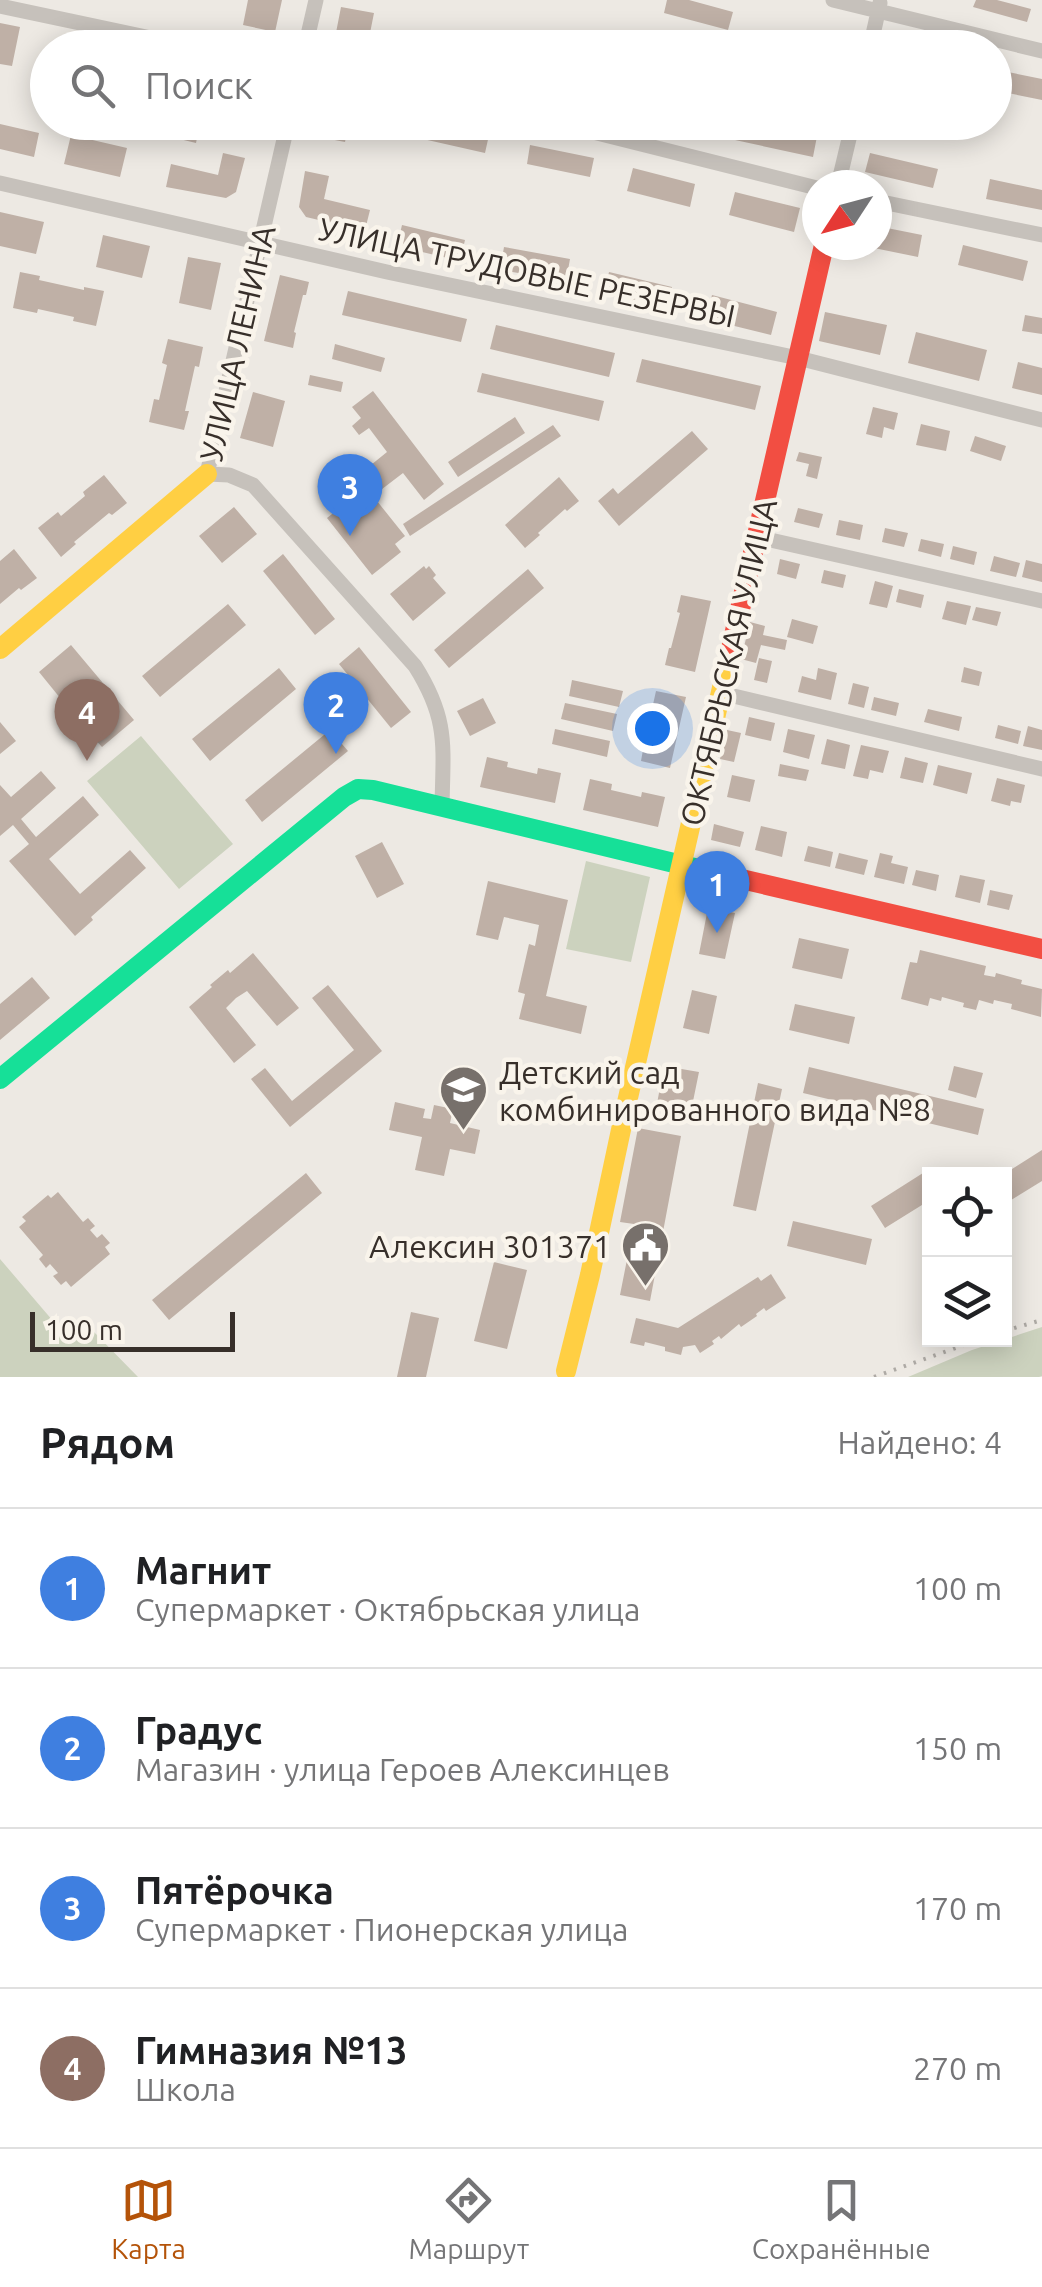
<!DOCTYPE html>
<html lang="ru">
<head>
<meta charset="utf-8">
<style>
	:root { --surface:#fff; --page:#f6f6f6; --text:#202124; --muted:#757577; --line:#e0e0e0; --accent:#b45309 }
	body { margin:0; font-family:Ubuntu,sans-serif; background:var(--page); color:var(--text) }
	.controls { position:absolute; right:30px; bottom:30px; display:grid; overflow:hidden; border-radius:0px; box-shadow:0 5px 25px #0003 }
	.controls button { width:90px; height:90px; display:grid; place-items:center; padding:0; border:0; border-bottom:2px solid var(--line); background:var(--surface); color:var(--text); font:50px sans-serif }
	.compass { position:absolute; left:802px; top:170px; width:90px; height:90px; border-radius:50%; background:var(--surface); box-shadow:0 5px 25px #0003; rotate:234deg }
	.scale { position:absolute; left:30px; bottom:25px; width:205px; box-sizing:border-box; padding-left:10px; border:5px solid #372f2a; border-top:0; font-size:28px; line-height:35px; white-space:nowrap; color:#372f2a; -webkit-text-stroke:8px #f9f4eb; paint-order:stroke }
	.you { position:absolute; left:652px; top:728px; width:35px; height:35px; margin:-25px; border:8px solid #fff; border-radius:50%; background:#1a73e8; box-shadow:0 0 0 15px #1a73e833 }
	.badge { display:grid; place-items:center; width:65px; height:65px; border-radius:50%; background:var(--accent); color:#fff; font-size:32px; font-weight:700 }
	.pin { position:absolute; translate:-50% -82px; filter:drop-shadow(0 2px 5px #0008) }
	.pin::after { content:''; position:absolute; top:52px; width:35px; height:30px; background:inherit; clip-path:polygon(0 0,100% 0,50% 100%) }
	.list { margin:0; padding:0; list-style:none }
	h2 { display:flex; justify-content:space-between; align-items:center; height:130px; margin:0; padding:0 40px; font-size:42px }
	h2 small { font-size:32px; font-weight:400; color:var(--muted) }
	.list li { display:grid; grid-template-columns:65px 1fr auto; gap:30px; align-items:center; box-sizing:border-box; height:160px; padding:0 40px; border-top:2px solid var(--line) }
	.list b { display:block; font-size:38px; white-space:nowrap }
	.list p { margin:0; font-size:32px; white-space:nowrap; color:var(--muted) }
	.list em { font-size:32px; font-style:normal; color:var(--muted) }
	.icon { flex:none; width:55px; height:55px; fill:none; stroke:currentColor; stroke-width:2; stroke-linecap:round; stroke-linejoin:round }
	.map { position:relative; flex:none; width:1042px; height:1377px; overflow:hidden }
	.search { position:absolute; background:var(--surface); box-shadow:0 5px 25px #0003; left:30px; right:30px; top:30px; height:110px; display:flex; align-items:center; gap:25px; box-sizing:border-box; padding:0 35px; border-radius:55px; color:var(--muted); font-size:38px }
	.sheet { height:770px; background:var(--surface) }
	nav { display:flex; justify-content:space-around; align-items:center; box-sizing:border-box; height:140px; border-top:2px solid var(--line); background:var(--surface); font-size:28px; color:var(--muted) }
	nav a { display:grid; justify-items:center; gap:5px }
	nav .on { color:var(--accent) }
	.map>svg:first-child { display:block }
	.green { fill:#ccd2be }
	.building { fill:#bfb0a6 }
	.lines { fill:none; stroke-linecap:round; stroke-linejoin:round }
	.street { stroke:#c6c1bb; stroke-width:15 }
	.fast { stroke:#16e098; stroke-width:20 }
	.slow { stroke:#ffcf43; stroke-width:20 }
	.jam { stroke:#f24e42; stroke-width:20 }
	.rail { stroke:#aeaaa5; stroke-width:4; stroke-dasharray:2.5 8; stroke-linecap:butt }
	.labels { text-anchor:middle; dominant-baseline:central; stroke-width:9; stroke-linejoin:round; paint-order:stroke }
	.street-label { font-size:32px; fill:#372f2a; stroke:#f9f4eb }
	.poi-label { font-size:32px; fill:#372f2a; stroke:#f9f4eb; text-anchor:start }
</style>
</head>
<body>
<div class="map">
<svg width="1042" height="1377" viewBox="0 0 1042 1377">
	<rect width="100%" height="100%" fill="#ede9e3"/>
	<path class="green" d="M141,736L233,844L179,889L87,781Z
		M586,861L650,877L631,962L566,949Z
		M0,1259L71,1342L85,1332H94L138,1377H0Z
		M1042,1327V1376L1039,1377H908L972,1350Z"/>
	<path class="building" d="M248,0H282L275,32L243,25Z
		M667,0H689L733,12L728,30L664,13Z
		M976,0H997L1031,9L1027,22L973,7Z
		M341,7L374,13L367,48H333Z
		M0,23L20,27L12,66L0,64Z
		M1008,72L1042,79V100L1003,92Z
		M109,122H174L199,128L196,143Z
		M317,122H349L345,142L314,136Z
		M427,122L489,135L485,153L423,139Z
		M665,122H713L710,135Z
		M739,122H778L818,131L813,157L735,140Z
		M0,124L39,133L34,157L0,149Z
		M71,135L127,148L120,177L64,164Z
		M530,145L594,158L590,177L527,164Z
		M223,153L245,158L236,192L226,198L166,187L171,164L218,175Z
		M870,153L938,169L933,188L865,172Z
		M633,168L695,184L690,207L627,191Z
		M305,171L329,176L324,199L370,210L364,234L323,224V221L306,217L299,207Z
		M990,179L1042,190V210L986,199Z
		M735,192L800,208L794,232L729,215Z
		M0,212L44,222L36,254L0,246Z
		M402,225L465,240L460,261L397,246Z
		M877,226L922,235L918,257L869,247L877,245Z
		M103,235L150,246L142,278L96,267Z
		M963,245L1028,261L1023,281L958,265Z
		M504,247L570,259L566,281L500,270Z
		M188,257L221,263L211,310L179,303Z
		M20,272L40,276L39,280L84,290V287L104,291L96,326L73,321L74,317L38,309L37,313L13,308Z
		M609,272L672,287L667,309L604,294Z
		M280,275L309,282L306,295H303L294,332L296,333L293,348L264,341Z
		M348,291L467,319L461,342L342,315Z
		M712,295L777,312L771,335L706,319Z
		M825,312L887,325L880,355L819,341Z
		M1025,315L1042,318V334L1022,331Z
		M496,325L615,353L609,377L490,349Z
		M916,332L987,350L979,381L908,363Z
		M168,339L203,347L199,367L195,366L185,411H189L184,430L149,422L154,399L159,400L167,365L162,363Z
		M335,344L385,358L381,372L332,359Z
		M642,359L761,386L755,410L636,382Z
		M1018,362L1042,368V395L1012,388Z
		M482,373L604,401L599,421L477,392Z
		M310,375L343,382L341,392L308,385Z
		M373,391L444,484L424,500L403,473L373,496L405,536L395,544L401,552L372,575L327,518L375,480L366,469L387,452L369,428L359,435L352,426L361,418L352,407Z
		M253,392L285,401L273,447L240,438Z
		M873,407L898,413L894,430L884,427L882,438L866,434Z
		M515,417L525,433L458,477L448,462Z
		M921,424L950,431L946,451L916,445Z
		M553,425L561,436L410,536L403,524Z
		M692,431L708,449L619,526L598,501L613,488L618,494Z
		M975,436L1006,446L1001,461L970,451Z
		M799,452L822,457L817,479L806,476L809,464L796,461Z
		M104,475L127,503L112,515L109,513L74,542L76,544L61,557L38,528L58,512L61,516L85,496L83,492Z
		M559,477L579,501L567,511L565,509L538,533L540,535L525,548L505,525Z
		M234,507L257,534L222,563L199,536Z
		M798,508L823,514L819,528L794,522Z
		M839,520L863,525L860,540L836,535Z
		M885,528L908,533L904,547L882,542Z
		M921,539L944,544L941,557L918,551Z
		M953,546L977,552L974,565L950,559Z
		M14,549L37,578L21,590L19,588L0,604V561Z
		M283,554L335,619L315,635L263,571Z
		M994,556L1020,563L1016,577L990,571Z
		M780,559L800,564L796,579L777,574Z
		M1026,560L1042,564V582L1022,577Z
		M424,566L426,569L429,566L436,575L433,578L446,593L413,621L390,594Z
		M528,569L544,588L449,668L434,650Z
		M824,570L846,575L843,588L821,583Z
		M875,581L893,586L887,608L869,604Z
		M899,589L924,595L921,608L896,602Z
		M681,595L711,601L695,672L665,665L669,648H671L680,613L677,612Z
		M947,601L971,606L966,625L942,619Z
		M228,604L246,625L160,697L142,676Z
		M976,607L1001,612L997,626L972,620Z
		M792,619L818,626L813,644L787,637Z
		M750,622L765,626L763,635L787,640L785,650L761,645L756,663L741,659Z
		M71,645L134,720L102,747L92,736L108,722L95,706L78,720L39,672Z
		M359,647L411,712L391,728L339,664Z
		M759,658L772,661L767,683L754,680Z
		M964,667L982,672L979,686L961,682Z
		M279,668L296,689L210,761L192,739Z
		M818,668L837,673L831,700L798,692L802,676L816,680Z
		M572,680L623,691L619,707L569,696Z
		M853,683L869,687L864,708L848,704Z
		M656,691L686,697L670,768L641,761L644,744L647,745L655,709H652Z
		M874,697L899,703L896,716L871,710Z
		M483,698L496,723L470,736L457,711Z
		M565,703L617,714L613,731L561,719Z
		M928,709L962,717L959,731L924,722Z
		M749,717L775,723L771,741L745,735Z
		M0,722L16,741L0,754Z
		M998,725L1021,731L1018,744L995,738Z
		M1028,726L1042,730V750L1023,746Z
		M555,729L610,741L607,757L552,744Z
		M788,729L815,735L809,759L783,752Z
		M330,730L348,751L262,822L245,800Z
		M727,730L741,733L734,762L720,759Z
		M827,739L850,745L845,769L821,764Z
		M861,745L889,751L883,773L870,770L868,779L853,776Z
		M487,757L508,762L507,767L537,774L538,768L561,773L555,803L480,787Z
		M905,757L928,763L923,783L900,778Z
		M780,764L809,770L806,781L778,776Z
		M938,765L972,773L967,794L933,785Z
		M41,771L56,788L21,819L36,837L83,796L99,815L49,859L80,894L130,850L146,868L91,917L93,920L75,936L9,861L29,844L13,825L0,836V785L11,797Z
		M732,775L755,780L750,802L727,797Z
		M997,778L1025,785L1021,803L1011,801L1010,806L991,801Z
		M590,779L612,784L611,790L641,797L642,792L665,797L658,827L583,810Z
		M714,824L744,832L740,847L711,840Z
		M761,826L787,832L782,857L755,850Z
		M382,842L404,884L377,898L355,856Z
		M808,846L833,852L830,867L804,861Z
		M839,853L868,860L864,875L835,868Z
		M880,853L893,856L891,863L908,867L904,884L874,877Z
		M916,870L939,875L936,891L912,885Z
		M960,875L985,880L980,903L955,897Z
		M488,881L568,900L546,996L587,1006L581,1034L519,1019L525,994L518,992L529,944L535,946L539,925L504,917L498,940L476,935Z
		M990,890L1013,895L1009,910L987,905Z
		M708,908L735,913L725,959L699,954Z
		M799,938L849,949L842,979L792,968Z
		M920,950L986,966L984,975L995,977L996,973L1022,980L1021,984L1042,989L1041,1017L1011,1009L1012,1004L994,1000L993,1004L979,1000L976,1010L963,1007L964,1003L942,997L941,1001L930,998L928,1006L901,999L910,962L917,963Z
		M253,953L299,1008L277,1026L247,991L236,998L226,1008L256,1045L234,1063L189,1007L212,987L210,985L228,970L230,973Z
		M32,977L50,998L0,1040V1004Z
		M328,985L382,1051L290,1127L251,1079L265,1068L292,1101L354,1050L312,998Z
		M692,990L717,996L709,1034L683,1028Z
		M795,1004L855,1017L849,1044L789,1030Z
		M664,1066L699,1072L690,1116L656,1109Z
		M954,1066L983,1073L976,1098L948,1090Z
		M809,1067L984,1109L978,1135L803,1093Z
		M758,1083L782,1089L756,1211L733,1206Z
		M395,1102L425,1109L423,1118L431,1119L434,1105L453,1109L450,1123L480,1130L475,1154L450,1149L444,1176L415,1170L422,1137L389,1130Z
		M638,1128L681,1136L650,1301L620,1295L634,1224L620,1222Z
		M1042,1150V1181L1008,1202L1004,1197V1174Z
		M306,1173L322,1193L169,1320L152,1300Z
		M923,1173L930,1182V1200L885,1228L871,1206Z
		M58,1192L83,1222L88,1218L95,1226L90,1230L97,1238L102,1234L110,1243L105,1247L110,1254L71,1287L66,1281L61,1285L53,1276L58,1273L50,1264L46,1268L39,1259L43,1255L19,1227L26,1221L22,1217L48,1195L51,1198Z
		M793,1221L872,1239L866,1265L787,1246Z
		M494,1262L527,1270L507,1349L474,1341Z
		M771,1274L786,1298L766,1311L764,1308L756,1314L757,1316L741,1327L739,1324L721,1339L719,1336L712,1341L714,1344L700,1353L695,1345L683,1347L681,1355L665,1351V1347L645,1342L644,1346L630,1343L636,1318L678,1328L758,1277L761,1281Z
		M411,1312L439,1318L426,1377H397Z"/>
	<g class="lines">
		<path class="street" d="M833,0L1042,51
			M0,6L198,48
			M305,48L316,0
			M870,48L880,3
			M288,122L207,474L229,475L253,485L415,666C449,720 443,746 442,807
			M553,122L817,188
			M0,183L387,272L798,358L1042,420
			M838,185L853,122
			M877,201L1042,235
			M757,537L1042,601
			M721,693L1042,769"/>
		<path class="fast" d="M0,1079L344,797L358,789L373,790L711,872"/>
		<path class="slow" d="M0,649L207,474
			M566,1371L590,1275L625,1111L732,644"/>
		<path class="jam" d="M732,644L824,245
			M711,872L1042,949"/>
		<path class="rail" d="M1004,1331L1042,1320
			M874,1377L978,1340"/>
	</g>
	<defs>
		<symbol id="school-pin" viewBox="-11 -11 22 30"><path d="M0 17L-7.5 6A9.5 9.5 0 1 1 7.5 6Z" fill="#77706b" stroke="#f9f4eb"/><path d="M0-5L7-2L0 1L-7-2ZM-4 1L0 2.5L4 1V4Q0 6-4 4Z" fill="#fff"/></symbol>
		<symbol id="civic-pin" viewBox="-11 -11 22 30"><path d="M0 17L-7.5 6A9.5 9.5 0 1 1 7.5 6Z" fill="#77706b" stroke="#f9f4eb"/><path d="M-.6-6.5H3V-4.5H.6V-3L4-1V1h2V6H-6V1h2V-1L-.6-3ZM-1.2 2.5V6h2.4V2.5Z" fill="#fff"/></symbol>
	</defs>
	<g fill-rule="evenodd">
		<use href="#school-pin" x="436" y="1062" width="55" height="75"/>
		<use href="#civic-pin" x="618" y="1218" width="55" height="75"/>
	</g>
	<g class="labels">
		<g class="street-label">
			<text transform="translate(527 272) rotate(12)">УЛИЦА ТРУДОВЫЕ РЕЗЕРВЫ</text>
			<text transform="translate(237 343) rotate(-77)">УЛИЦА ЛЕНИНА</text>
			<text transform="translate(728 662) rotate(-77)">ОКТЯБРЬСКАЯ УЛИЦА</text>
		</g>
		<g class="poi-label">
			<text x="499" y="1072">Детский сад<tspan x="499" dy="37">комбинированного вида №8</tspan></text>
			<text x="611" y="1246" text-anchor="end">Алексин 301371</text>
		</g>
	</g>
</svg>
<div class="controls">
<button><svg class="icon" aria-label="locate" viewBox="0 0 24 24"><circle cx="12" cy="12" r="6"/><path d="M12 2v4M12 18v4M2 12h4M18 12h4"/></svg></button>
<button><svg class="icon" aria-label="layers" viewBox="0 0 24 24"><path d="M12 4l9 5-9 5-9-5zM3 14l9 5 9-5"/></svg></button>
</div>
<svg class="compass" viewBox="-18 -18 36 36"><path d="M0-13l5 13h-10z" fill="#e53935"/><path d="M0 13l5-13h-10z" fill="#757577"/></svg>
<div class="scale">100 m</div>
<div class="you"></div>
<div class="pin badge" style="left:717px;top:933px;background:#3f7fe0">1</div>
<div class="pin badge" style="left:336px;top:754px;background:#3f7fe0">2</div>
<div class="pin badge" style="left:350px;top:536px;background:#3f7fe0">3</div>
<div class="pin badge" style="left:87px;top:761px;background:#8d6e63">4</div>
<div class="search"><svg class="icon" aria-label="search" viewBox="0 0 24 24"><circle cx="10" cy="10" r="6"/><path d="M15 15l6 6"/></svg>Поиск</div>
</div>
<section class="sheet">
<h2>Рядом<small>Найдено: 4</small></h2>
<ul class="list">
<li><span class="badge" style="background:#3f7fe0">1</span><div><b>Магнит</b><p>Супермаркет · Октябрьская улица</p></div><em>100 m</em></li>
<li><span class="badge" style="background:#3f7fe0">2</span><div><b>Градус</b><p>Магазин · улица Героев Алексинцев</p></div><em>150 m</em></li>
<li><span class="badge" style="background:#3f7fe0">3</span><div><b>Пятёрочка</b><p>Супермаркет · Пионерская улица</p></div><em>170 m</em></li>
<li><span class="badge" style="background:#8d6e63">4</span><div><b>Гимназия №13</b><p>Школа</p></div><em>270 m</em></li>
</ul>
</section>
<nav>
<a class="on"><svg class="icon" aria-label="map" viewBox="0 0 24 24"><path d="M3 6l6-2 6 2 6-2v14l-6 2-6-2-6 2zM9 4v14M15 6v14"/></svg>Карта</a>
<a><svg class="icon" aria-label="directions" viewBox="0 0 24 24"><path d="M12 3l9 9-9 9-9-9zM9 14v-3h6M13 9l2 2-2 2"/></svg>Маршрут</a>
<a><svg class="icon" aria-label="saved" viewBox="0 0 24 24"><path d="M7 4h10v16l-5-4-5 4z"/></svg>Сохранённые</a>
</nav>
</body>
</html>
